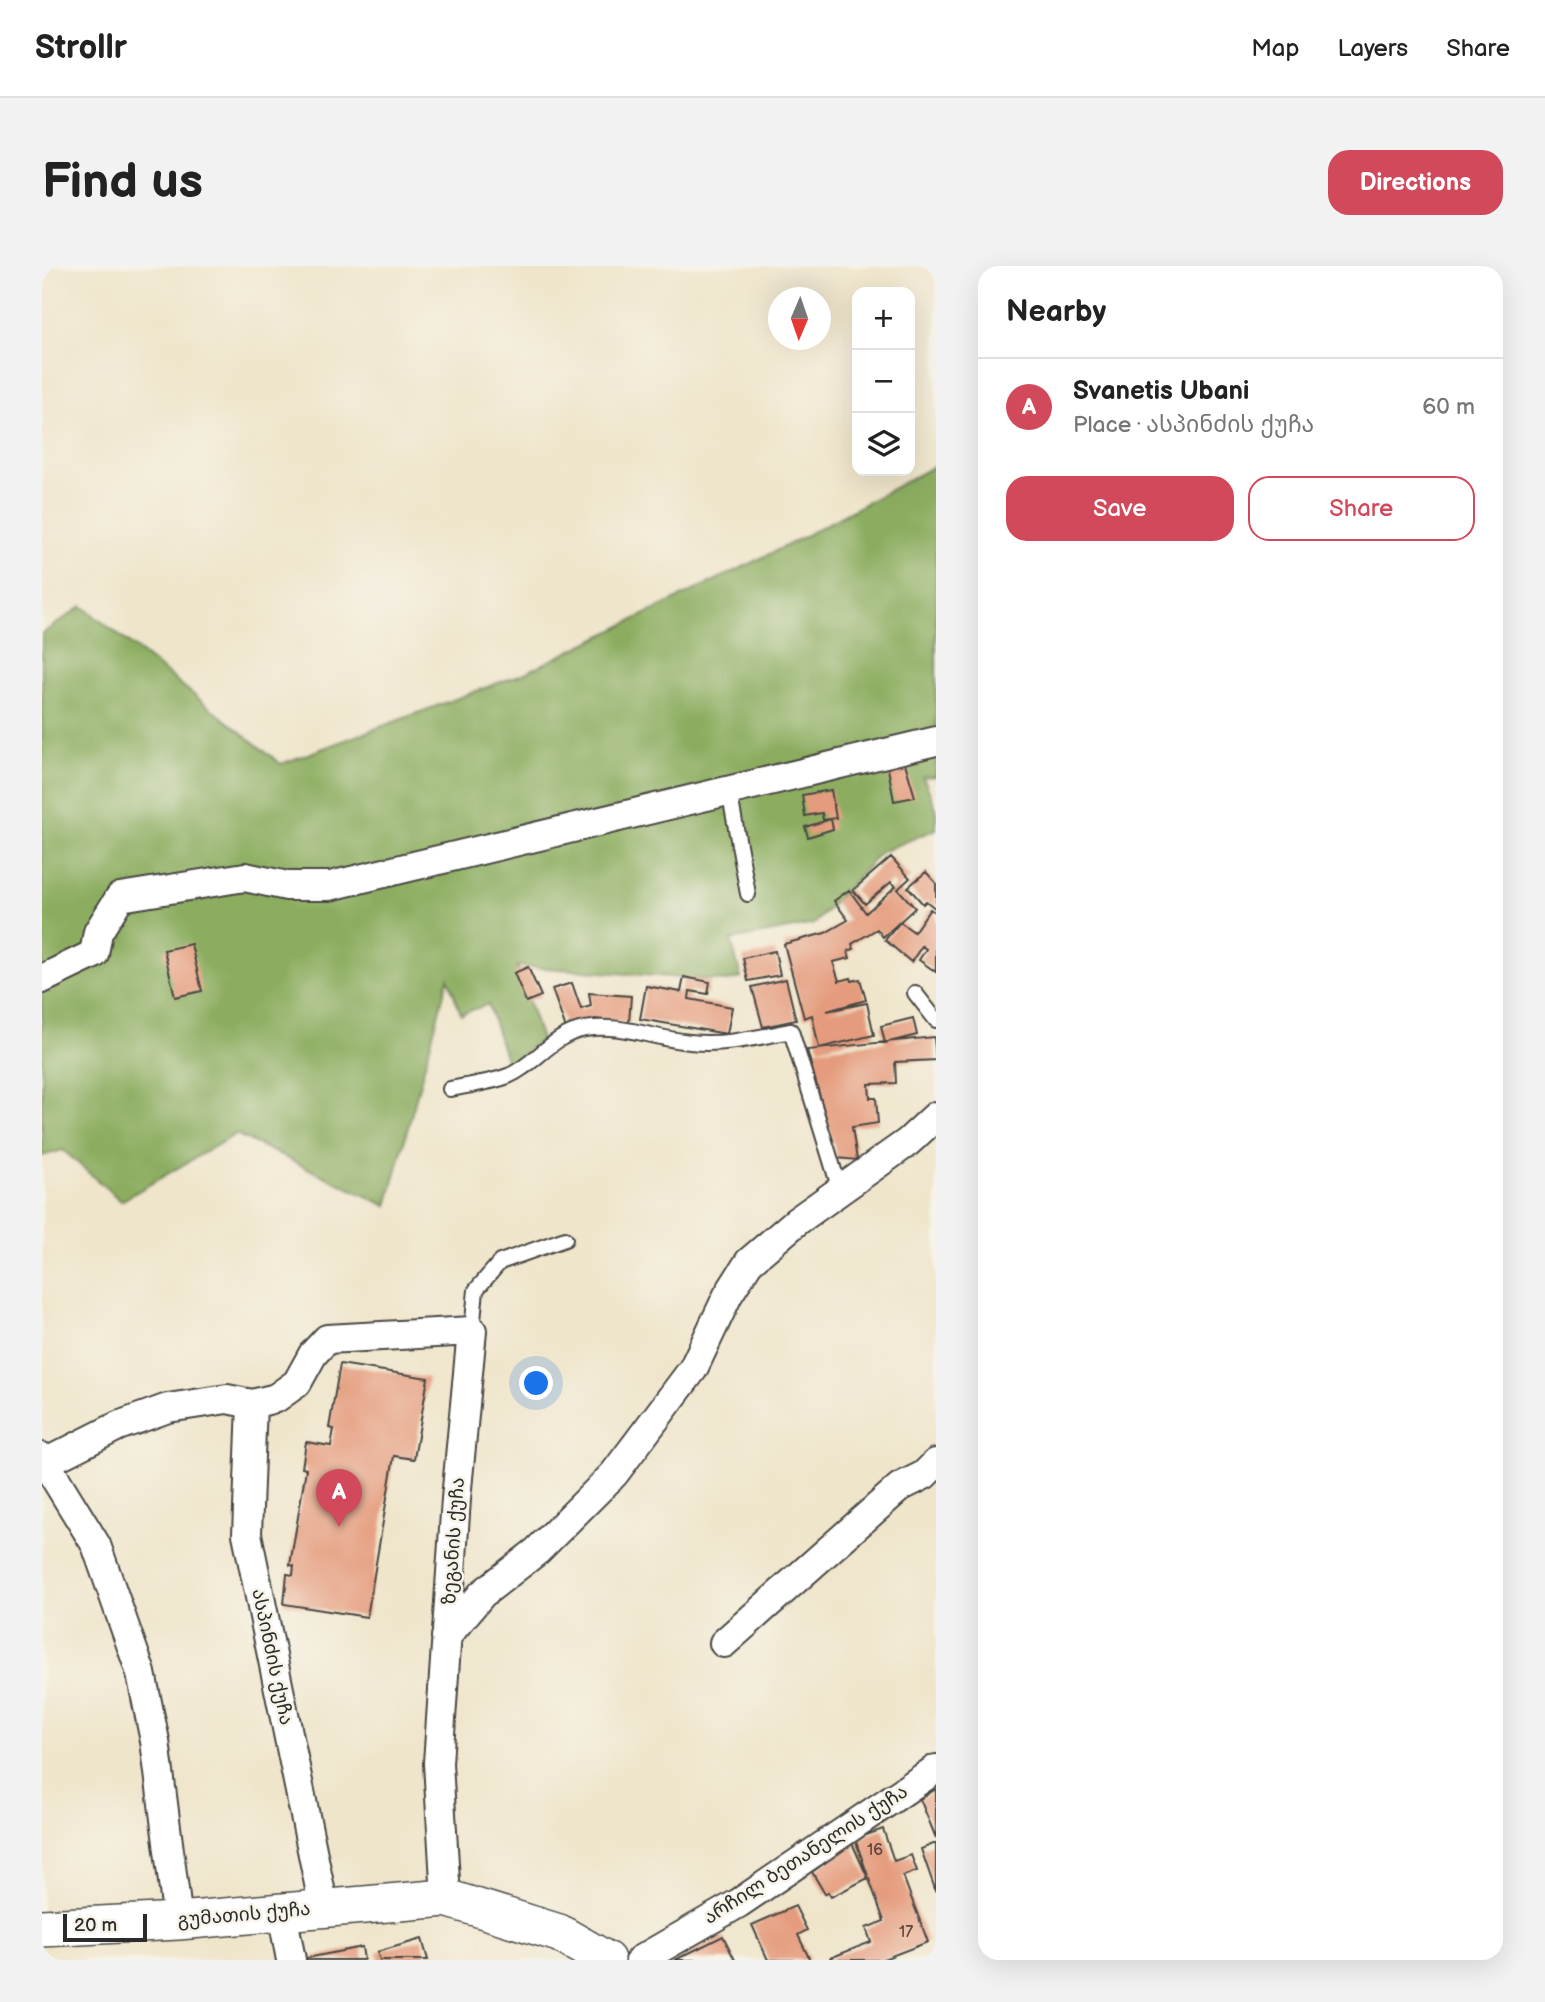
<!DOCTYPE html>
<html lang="en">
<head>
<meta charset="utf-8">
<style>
	:root { --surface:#fff; --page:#f2f2f2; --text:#222; --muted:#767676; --line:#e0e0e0; --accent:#d1495b }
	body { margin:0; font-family:"Balsamiq Sans","Noto Sans Georgian",sans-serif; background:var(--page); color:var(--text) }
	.controls { position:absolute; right:21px; top:21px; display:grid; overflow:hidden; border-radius:14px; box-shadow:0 7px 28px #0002 }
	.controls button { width:63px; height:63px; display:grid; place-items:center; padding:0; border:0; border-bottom:2px solid var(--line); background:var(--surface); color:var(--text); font:35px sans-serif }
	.compass { position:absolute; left:726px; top:21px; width:63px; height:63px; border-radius:50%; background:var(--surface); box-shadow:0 7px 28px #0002; rotate:182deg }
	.scale { position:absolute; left:21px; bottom:18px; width:84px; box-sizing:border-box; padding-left:7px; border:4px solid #2b2b2b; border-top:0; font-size:19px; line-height:24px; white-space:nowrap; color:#2b2b2b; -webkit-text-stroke:5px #f7f3e8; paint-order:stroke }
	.you { position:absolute; left:495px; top:1118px; width:24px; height:24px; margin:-18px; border:5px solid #fff; border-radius:50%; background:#1a73e8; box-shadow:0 0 0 10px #1a73e833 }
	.badge { display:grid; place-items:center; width:46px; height:46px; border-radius:50%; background:var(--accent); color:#fff; font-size:23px; font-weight:700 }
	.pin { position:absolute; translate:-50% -58px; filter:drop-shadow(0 2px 4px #0008) }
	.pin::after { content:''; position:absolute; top:37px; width:24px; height:21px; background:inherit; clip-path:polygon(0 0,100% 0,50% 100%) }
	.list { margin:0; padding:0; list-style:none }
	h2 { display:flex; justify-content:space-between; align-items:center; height:91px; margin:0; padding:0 28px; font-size:30px }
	h2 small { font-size:23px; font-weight:400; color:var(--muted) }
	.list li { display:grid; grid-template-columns:46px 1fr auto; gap:21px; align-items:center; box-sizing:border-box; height:98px; padding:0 28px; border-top:2px solid var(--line) }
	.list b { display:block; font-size:26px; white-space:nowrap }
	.list p { margin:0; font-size:23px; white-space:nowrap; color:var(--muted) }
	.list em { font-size:23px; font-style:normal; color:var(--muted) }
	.actions { display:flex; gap:14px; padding:21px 28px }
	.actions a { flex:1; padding:16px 0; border:2px solid var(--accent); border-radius:21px; text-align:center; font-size:24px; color:var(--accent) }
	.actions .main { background:var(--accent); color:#fff }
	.icon { flex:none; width:38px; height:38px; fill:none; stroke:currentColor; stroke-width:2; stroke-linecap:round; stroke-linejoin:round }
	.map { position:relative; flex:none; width:894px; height:1694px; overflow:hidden; border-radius:21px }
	header { display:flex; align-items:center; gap:42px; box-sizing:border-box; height:98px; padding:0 35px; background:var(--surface); border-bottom:2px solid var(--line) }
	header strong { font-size:33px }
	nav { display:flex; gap:38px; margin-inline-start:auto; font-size:24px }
	.intro { display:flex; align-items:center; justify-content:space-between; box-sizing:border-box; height:168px; padding:0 42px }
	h1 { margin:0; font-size:49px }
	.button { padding:18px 32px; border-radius:21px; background:var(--accent); color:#fff; font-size:24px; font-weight:700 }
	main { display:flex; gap:42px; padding:0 42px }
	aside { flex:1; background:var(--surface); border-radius:21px; box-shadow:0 7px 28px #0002 }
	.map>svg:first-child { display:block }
	.forest { fill:#8cad61; stroke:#5c6c46; stroke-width:2 }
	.building { fill:#e59c7e }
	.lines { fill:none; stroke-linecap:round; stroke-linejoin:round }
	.service-casing { stroke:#484743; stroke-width:18 }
	.minor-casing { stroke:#484743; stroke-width:32 }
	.tertiary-casing { stroke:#484743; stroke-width:40 }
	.service { stroke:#fff; stroke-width:14 }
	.minor { stroke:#fff; stroke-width:28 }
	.tertiary { stroke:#fff; stroke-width:37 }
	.labels { text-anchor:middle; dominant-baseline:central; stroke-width:5; stroke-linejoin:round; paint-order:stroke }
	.number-label { font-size:16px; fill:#5a4740 }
	.street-label { font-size:19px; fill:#2b2b2b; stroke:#f7f3e8 }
</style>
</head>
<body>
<header>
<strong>Strollr</strong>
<nav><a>Map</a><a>Layers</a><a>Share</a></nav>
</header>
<div class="intro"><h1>Find us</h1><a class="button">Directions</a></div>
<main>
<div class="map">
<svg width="894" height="1694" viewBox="0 0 894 1694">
	<rect width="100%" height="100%" fill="#f7f3e8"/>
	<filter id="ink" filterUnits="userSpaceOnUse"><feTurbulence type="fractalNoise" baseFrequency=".0143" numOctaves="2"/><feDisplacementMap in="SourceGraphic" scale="14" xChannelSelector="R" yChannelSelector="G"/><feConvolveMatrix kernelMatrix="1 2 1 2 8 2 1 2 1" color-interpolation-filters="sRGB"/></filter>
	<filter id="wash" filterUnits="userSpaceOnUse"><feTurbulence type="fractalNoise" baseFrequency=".00686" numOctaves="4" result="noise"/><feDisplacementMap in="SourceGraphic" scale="28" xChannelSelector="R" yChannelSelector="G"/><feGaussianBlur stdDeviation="1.57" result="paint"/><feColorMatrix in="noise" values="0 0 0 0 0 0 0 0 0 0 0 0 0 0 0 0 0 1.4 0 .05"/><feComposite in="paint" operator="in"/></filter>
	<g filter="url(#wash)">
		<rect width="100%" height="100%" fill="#efe5cb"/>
		<path class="forest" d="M894,199V510L881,511L894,542V563L839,586L772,658L689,674L699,712L686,715L475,700L499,774L466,800L446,738L419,748L406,712L345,940L194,868L79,935L21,884L0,890V368L40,340L239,498L483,407L750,277Z"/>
		<g id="blocks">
			<path class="building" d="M862,494L873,531L852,535L845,497Z
				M789,524L794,552L781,554L780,547L763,550L760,529Z
				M789,553L791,563L766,571L763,561Z
				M849,591L868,612L856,623L873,642L841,671L835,663L810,678L812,683L806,685L808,692L791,696L797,715L809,712L810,715L818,713L824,734L785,745L825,737L832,769L777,782L770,749L762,752L742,678L783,667L806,654L792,635L807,624L824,647L854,620L849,616L823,638L811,624Z
				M884,606L894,617V643L884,635L881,638L866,621Z
				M888,643L894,647V706L877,694L884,683L880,680L869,696L843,674L858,656L872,666Z
				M149,678L160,725L133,731L122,684Z
				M733,685L738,709L706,715L701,692Z
				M486,701L499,730L484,736L472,707Z
				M642,711L668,716L666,728L648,725L647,733L690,741L685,768L598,753L604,720L639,726Z
				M744,713L754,754L721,761L710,721Z
				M530,717L539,743L549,740L547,727L589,730L587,757L553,753L524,763L510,723Z
				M871,752L875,769L843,777L839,760Z
				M892,771L894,794L853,796L854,817L827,818L828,832H834L836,857L810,861L815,894L795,892L765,784Z
				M298,1098L386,1112L372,1193L352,1190L325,1351L242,1338L245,1308L251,1309L252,1300L248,1299L264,1203L260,1202L264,1176L289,1180L292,1163L287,1162Z
				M894,1523V1572L878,1533Z
				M841,1563L852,1595L869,1589L875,1605L861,1610L886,1676L839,1694H788V1692L829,1676L824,1662L842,1655L813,1573Z
				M810,1577L826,1612L789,1631L786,1626L783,1628L770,1606Z
				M894,1577V1626L879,1583Z
				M753,1640L765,1664L756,1669L768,1694H726L710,1659Z
				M681,1670L693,1694H633Z
				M380,1673L386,1694H338L335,1686Z
				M320,1681L322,1694H260V1693Z"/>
		</g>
	</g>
	<g filter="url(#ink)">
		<use href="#blocks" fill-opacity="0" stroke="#484743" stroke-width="2"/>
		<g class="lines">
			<defs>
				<path id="service" d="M687,524L706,628
					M873,727L894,754
					M408,823C426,819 448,817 466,810C493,799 511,768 543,763C578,757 614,773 648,776C682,780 717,771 749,765L798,924
					M430,1065L434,1024L458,996L523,973"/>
				<path id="minor" d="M0,713L52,688L56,666L78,631L203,611L245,620H288L894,475
					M210,1138L205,1268L282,1642
					M0,1191L54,1279L99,1407L113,1475L136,1655
					M3,1197L76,1160L126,1142L185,1133L210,1138L234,1132L255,1117L271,1088L285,1073L430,1065L414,1233L396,1497L404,1632
					M404,1371L440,1328L495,1285L572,1208L651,1103L686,1029L707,996L755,955L866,876L894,850
					M682,1377L858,1221L882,1209L894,1197
					M240,1646L249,1694
					M598,1694L697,1637L894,1503"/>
				<path id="tertiary" d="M0,1662L136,1655L404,1632L517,1667L564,1694"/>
			</defs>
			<use href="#service" class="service-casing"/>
			<use href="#minor" class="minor-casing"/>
			<use href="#tertiary" class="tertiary-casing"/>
			<use href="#service" class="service"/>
			<use href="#minor" class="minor"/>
			<use href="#tertiary" class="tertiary"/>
		</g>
	</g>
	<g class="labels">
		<g class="number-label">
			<text x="833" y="1584">16</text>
			<text x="864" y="1666">17</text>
		</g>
		<g class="street-label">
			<text transform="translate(412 1275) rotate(-86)">ზეგანის ქუჩა</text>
			<text transform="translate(230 1391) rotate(78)">ასპინძის ქუჩა</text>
			<text transform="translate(764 1589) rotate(-33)">არჩილ ბეთანელის ქუჩა</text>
			<text transform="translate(202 1649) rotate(-5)">გუმათის ქუჩა</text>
		</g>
	</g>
</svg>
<div class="controls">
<button>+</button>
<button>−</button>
<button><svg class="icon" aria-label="layers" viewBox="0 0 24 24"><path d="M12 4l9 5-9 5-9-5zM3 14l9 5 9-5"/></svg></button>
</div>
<svg class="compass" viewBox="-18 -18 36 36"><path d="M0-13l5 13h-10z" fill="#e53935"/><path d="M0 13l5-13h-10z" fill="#767676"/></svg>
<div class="scale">20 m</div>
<div class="you"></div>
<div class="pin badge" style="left:297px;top:1261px">A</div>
</div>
<aside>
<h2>Nearby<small></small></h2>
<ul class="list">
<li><span class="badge">A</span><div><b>Svanetis Ubani</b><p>Place · ასპინძის ქუჩა</p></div><em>60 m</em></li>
</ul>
<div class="actions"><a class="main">Save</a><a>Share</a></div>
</aside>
</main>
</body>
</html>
